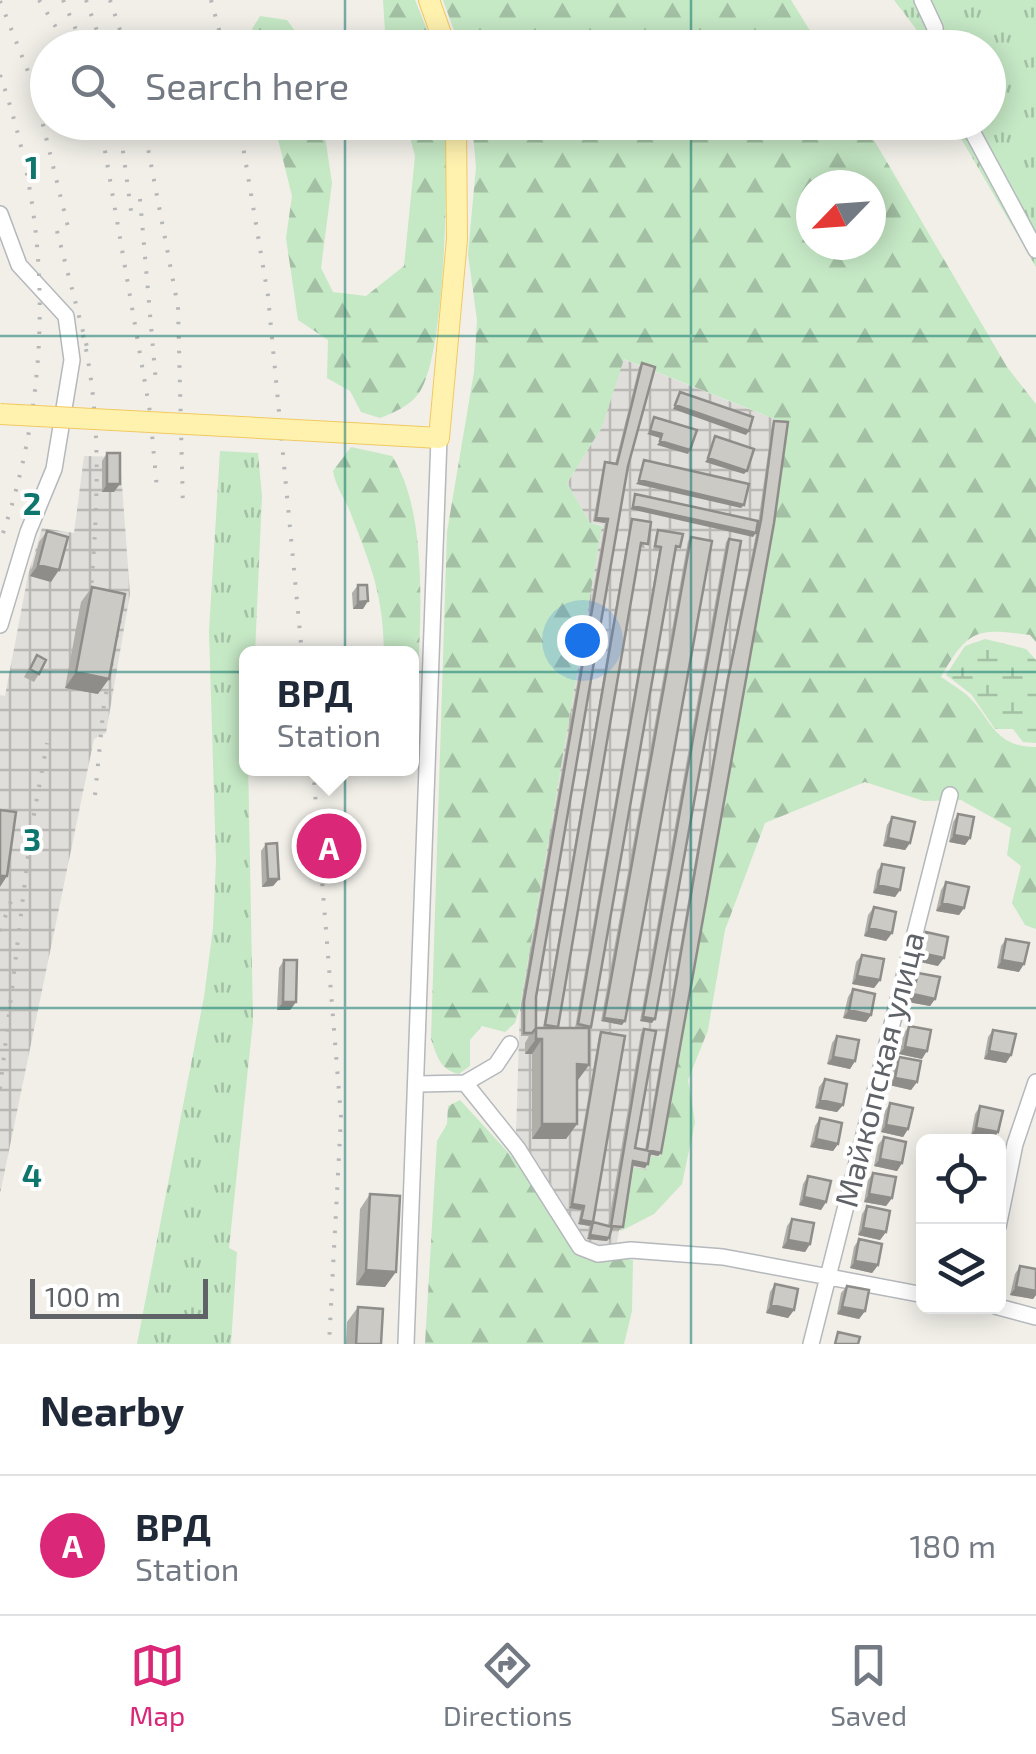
<!DOCTYPE html>
<html lang="en">
<head>
<meta charset="utf-8">
<style>
	:root { --surface:#fff; --page:#f6f6f7; --text:#1f2937; --muted:#747a83; --line:#e0e1e3; --accent:#db2777 }
	body { margin:0; font-family:"Exo 2",sans-serif; background:var(--page); color:var(--text) }
	.controls { position:absolute; right:30px; bottom:30px; display:grid; overflow:hidden; border-radius:15px; box-shadow:0 5px 25px #0003 }
	.controls button { width:90px; height:90px; display:grid; place-items:center; padding:0; border:0; border-bottom:2px solid var(--line); background:var(--surface); color:var(--text); font:50px sans-serif }
	.compass { position:absolute; left:796px; top:170px; width:90px; height:90px; border-radius:50%; background:var(--surface); box-shadow:0 5px 25px #0003; rotate:245deg }
	.scale { position:absolute; left:30px; bottom:25px; width:178px; box-sizing:border-box; padding-left:10px; border:5px solid #5f6368; border-top:0; font-size:28px; line-height:35px; white-space:nowrap; color:#5f6368; -webkit-text-stroke:8px #fff; paint-order:stroke }
	.you { position:absolute; left:582px; top:640px; width:35px; height:35px; margin:-25px; border:8px solid #fff; border-radius:50%; background:#1a73e8; box-shadow:0 0 0 15px #1a73e833 }
	.badge { display:grid; place-items:center; width:65px; height:65px; border-radius:50%; background:var(--accent); color:#fff; font-size:32px; font-weight:700 }
	.pin { position:absolute; translate:-50% -50%; border:5px solid #fff; box-shadow:0 2px 10px #0006 }
	.popup { position:absolute; left:239px; top:646px; width:180px; height:130px; box-sizing:border-box; display:grid; place-content:center; border-radius:15px; background:var(--surface); filter:drop-shadow(0 2px 8px #0005); font-size:32px; white-space:nowrap; color:var(--muted) }
	.popup b { font-size:38px; color:var(--text) }
	.popup::after { content:''; position:absolute; left:50%; top:100%; margin-left:-20px; border:20px solid transparent; border-top-color:var(--surface) }
	.list { margin:0; padding:0; list-style:none }
	h2 { display:flex; justify-content:space-between; align-items:center; height:130px; margin:0; padding:0 40px; font-size:42px }
	h2 small { font-size:32px; font-weight:400; color:var(--muted) }
	.list li { display:grid; grid-template-columns:65px 1fr auto; gap:30px; align-items:center; box-sizing:border-box; height:140px; padding:0 40px; border-top:2px solid var(--line) }
	.list b { display:block; font-size:38px; white-space:nowrap }
	.list p { margin:0; font-size:32px; white-space:nowrap; color:var(--muted) }
	.list em { font-size:32px; font-style:normal; color:var(--muted) }
	.icon { flex:none; width:55px; height:55px; fill:none; stroke:currentColor; stroke-width:2; stroke-linecap:round; stroke-linejoin:round }
	.map { position:relative; flex:none; width:1036px; height:1344px; overflow:hidden }
	.search { position:absolute; background:var(--surface); box-shadow:0 5px 25px #0003; left:30px; right:30px; top:30px; height:110px; display:flex; align-items:center; gap:25px; box-sizing:border-box; padding:0 35px; border-radius:55px; color:var(--muted); font-size:38px }
	.sheet { height:270px; background:var(--surface) }
	nav { display:flex; justify-content:space-around; align-items:center; box-sizing:border-box; height:140px; border-top:2px solid var(--line); background:var(--surface); font-size:28px; color:var(--muted) }
	nav a { display:grid; justify-items:center; gap:5px }
	nav .on { color:var(--accent) }
	.map>svg:first-child { display:block }
	.industrial { fill:url(#industrial-grid) }
	.grass { fill:url(#grass-tufts) }
	.forest { fill:url(#forest-firs); fill-rule:evenodd }
	.wetland { fill:url(#wetland-marsh) }
	.lines { fill:none; stroke-linecap:round; stroke-linejoin:round }
	.minor-casing { stroke:#b5b8bc; stroke-width:18 }
	.major-casing { stroke:#f2c960; stroke-width:22 }
	.minor { stroke:#fff; stroke-width:15 }
	.major { stroke:#fff2af; stroke-width:20 }
	.rail { stroke:#b6b7b8; stroke-width:4; stroke-dasharray:2.5 12; stroke-linecap:butt }
	.major-bridge-casing { stroke:#f2c960; stroke-width:22; stroke-linecap:butt }
	.major-bridge { stroke:#fff2af; stroke-width:20 }
	.wall { fill:#afaea9 }
	.shaded-wall { fill:#8f8d8a }
	.building { fill:#cccac5; stroke:#8f8d8a; stroke-width:2.5 }
	.grid { fill:none; stroke:#0f766e; stroke-width:2.5; stroke-opacity:0.55 }
	.labels { text-anchor:middle; dominant-baseline:central; stroke-width:8; stroke-linejoin:round; paint-order:stroke }
	.street-label { font-size:32px; fill:#5f6368; stroke:#fff }
	.grid-label { font-size:32px; text-anchor:middle; font-weight:bold; fill:#0f766e; stroke:#fff; stroke-width:8; stroke-linejoin:round; paint-order:stroke }
</style>
</head>
<body>
<div class="map">
<svg width="1036" height="1344" viewBox="0 0 1036 1344">
	<defs>
		<pattern id="industrial-grid" width="8" height="8" patternUnits="userSpaceOnUse" patternTransform="scale(2.5)"><rect width="8" height="8" fill="#e0deda"/><path d="M0 4h8M4 0v8" fill="none" stroke="#b9b8b5"/></pattern>
		<pattern id="grass-tufts" width="24" height="20" patternUnits="userSpaceOnUse" patternTransform="scale(2.5)"><rect width="24" height="20" fill="#c5e8c5"/><path d="M3 7l-1-3M5 7V3M7 7l1-3M15 17l-1-3M17 17v-4M19 17l1-3" fill="none" stroke="#a3c0a4"/></pattern>
		<pattern id="forest-firs" width="22" height="20" patternUnits="userSpaceOnUse" patternTransform="scale(2.5)"><rect width="22" height="20" fill="#c5e8c5"/><path d="M5 1l3.5 6h-7zM16 11l3.5 6h-7z" fill="#a3c0a4"/></pattern>
		<pattern id="wetland-marsh" width="20" height="14" patternUnits="userSpaceOnUse" patternTransform="scale(2.5)"><rect width="20" height="14" fill="#c5e8c5"/><path d="M1 5h8M5 5V1M11 12h8M15 12V8" fill="none" stroke="#a3c0a4"/></pattern>
	</defs>
	<rect width="100%" height="100%" fill="#f1efe8"/>
	<path class="industrial" d="M623,359L787,424L659,1158L646,1170L631,1168L616,1247L598,1248L583,1242L516,1133L520,1007L602,525L590,523L567,483L602,427Z
		M84,456L120,457L130,594L106,733L94,739L0,1194V695L5,696L28,575L42,528L74,533Z"/>
	<path class="grass" d="M894,0H1036V267L952,123L988,122V48L921,47L916,29Z
		M220,451L258,453L262,496L255,653L246,654L253,1021L229,1248L237,1252L231,1344H137L204,997L213,928L216,861L209,631Z"/>
	<path class="forest" d="M383,0H415L434,47H386Z
		M443,0H791L820,47H460Z
		M260,16L287,20L307,47H256L252,29Z
		M274,123H323L332,183L321,268L333,292L366,296L404,266L415,156L406,123H445C448,174 446,355 419,393C410,406 393,413 380,418L361,412L350,391L327,378L328,340L298,320L286,238L292,196Z
		M472,123H864L1007,367L1036,404V642L1030,635C977,628 968,629 941,677C950,683 960,689 968,696C992,719 993,747 1036,747V929L1025,925L1012,903L1021,866L1007,855L1011,828L961,800L924,801L865,782L765,823L725,930L708,1030L688,1080L695,1122L682,1184L654,1214L621,1231L631,1167L646,1170L649,1156L659,1157L787,424L624,359L602,427L567,483L590,523L602,526L520,1007L515,1023L505,1032L482,1026L470,1040V1066L459,1074C440,1070 437,1056 431,1039L447,532L474,372L477,320L468,254L476,167ZM811,185H871V245H811Z
		M351,447L392,456C438,527 415,681 412,766V654L384,653C383,594 372,569 351,514C345,498 336,488 333,471Z
		M460,1100L516,1161L573,1251L633,1260L632,1311L624,1344H425L437,1141L447,1124L448,1106Z"/>
	<path class="wetland" d="M985,639L1026,649L1036,660V743L1023,742L1013,729H995L971,694L946,675L965,646Z"/>
	<g class="lines">
		<defs>
			<path id="minor" d="M922,0L935,28L937,48
				M967,122L1036,250
				M0,214L19,265L66,316L72,360L54,469L28,532L0,625
				M465,1083L496,1065L510,1044
				M419,1084L465,1083L518,1149L580,1247L598,1254L631,1250L723,1257L924,1295
				M998,1227L1015,1144L1036,1082
				M995,1306L1036,1317
				M406,1344L439,438
				M811,1344L950,795"/>
			<path id="major" d="M429,0L446,48
				M351,433L439,438L457,239L456,122"/>
		</defs>
		<use href="#minor" class="minor-casing"/>
		<use href="#major" class="major-casing"/>
		<use href="#minor" class="minor"/>
		<use href="#major" class="major"/>
		<path class="rail" d="M39,0L69,48
			M63,0L84,48
			M86,0L103,48
			M110,0L126,48
			M211,0L224,48
			M0,1L33,84L68,227
			M0,75C53,225 53,391 0,542
			M100,122L150,412L157,489
			M119,122L132,218
			M143,122L178,307L183,509
			M239,122L268,296L302,654
			M140,199L156,383
			M57,231L87,347
			M83,335C103,424 97,514 90,604
			M313,768L341,1117L329,1344
			M95,795L104,704L125,594
			M0,931L14,893
			M0,1089L31,831L47,743"/>
		<defs>
			<path id="major-bridge" d="M0,414L351,433"/>
		</defs>
		<use href="#major-bridge" class="major-bridge-casing"/>
		<use href="#major-bridge" class="major-bridge"/>
	</g>
	<path class="wall" d="M74,122H97L93,129L77,134Z
		M642,363L628,466L536,997V1028H543L630,523L632,519L645,548L640,547L558,1028H575L659,551L653,550L656,534L658,530L678,550H676L589,1030V1065L577,1080V1124L566,1139H532V1054H525V1043L529,1036H521V1005L605,523L593,521L603,466L605,462L615,464L639,367Z
		M774,421L788,422L661,1153L658,1156L649,1154L645,1168L633,1166L623,1227L620,1230H611L607,1241L587,1239L590,1226L578,1224L581,1210L569,1208L599,1035L601,1032L593,1222L608,1226L641,1033L644,1029L635,1148L645,1150L726,682L758,524L772,425Z
		M107,453L114,492H102V461Z
		M47,531L51,582L30,576L39,542Z
		M691,537L622,1025L601,1021L688,541Z
		M729,539L652,1023L640,1021L726,542Z
		M358,585L363,609H353L352,593Z
		M92,587L98,694L65,688L81,602Z
		M37,655L39,674L34,682L24,677Z
		M958,814L970,838L965,845L949,842L953,822Z
		M892,817L910,843L905,850L883,846L887,825Z
		M266,844L279,879L273,886L262,887L261,851Z
		M882,864L900,890L895,897L873,893L877,871Z
		M946,882L964,908L959,915L936,911L941,890Z
		M874,907L892,933L886,941L864,936L868,915Z
		M926,932L938,966L916,961L920,940Z
		M1006,939L1019,972L997,968L1001,946Z
		M862,955L880,980L874,988L852,984L856,962Z
		M284,960L296,1002L290,1010H277L279,968Z
		M918,973L935,999L930,1006L908,1002L912,980Z
		M853,989L871,1015L866,1022L843,1018L848,997Z
		M909,1026L922,1059L899,1054L904,1033Z
		M993,1030L1011,1055L1006,1063L984,1059L988,1037Z
		M837,1036L855,1061L850,1069L827,1064L832,1043Z
		M899,1057L917,1082L911,1090L889,1085L894,1064Z
		M825,1079L843,1105L837,1112L815,1108L819,1087Z
		M890,1103L908,1129L903,1137L881,1132L885,1111Z
		M980,1106L993,1140L971,1135L975,1114Z
		M820,1118L838,1144L833,1151L810,1147L815,1126Z
		M884,1137L902,1163L897,1171L874,1166L878,1145Z
		M873,1173L892,1198L886,1206L864,1202L868,1180Z
		M808,1176L826,1202L821,1210L799,1205L803,1184Z
		M370,1194L385,1287L356,1285L360,1209Z
		M867,1206L886,1232L880,1240L858,1235L862,1214Z
		M792,1219L810,1244L805,1252L782,1248L787,1226Z
		M859,1239L878,1265L872,1273L850,1268L854,1247Z
		M1020,1266L1036,1269V1295L1033,1299L1010,1295L1015,1274Z
		M775,1284L794,1310L788,1318L766,1313L770,1292Z
		M847,1286L865,1311L859,1319L837,1314L841,1293Z
		M358,1307L381,1344H346L347,1322Z"/>
	<path class="shaded-wall" d="M85,122H97L93,129L77,134Z
		M675,405L749,431L746,435L673,409Z
		M650,431L662,434L660,438L647,434Z
		M660,441L690,450L688,454L657,445Z
		M708,458L747,471L744,474L705,462Z
		M639,480L744,505L741,508L636,484Z
		M107,484H120L114,492H102Z
		M633,506L756,533L753,537L630,509Z
		M596,518L608,519L605,523L593,521Z
		M38,565L59,570L51,582L30,576Z
		M368,601L363,609H353L358,602Z
		M76,672L109,679L98,694L65,688Z
		M954,835L970,838L965,845L949,842Z
		M888,838L910,843L905,850L883,846Z
		M0,876H7L0,887Z
		M268,879H279L273,886L262,887Z
		M878,885L900,890L895,897L873,893Z
		M942,903L964,908L959,915L936,911Z
		M869,928L892,933L886,941L864,936Z
		M921,953L944,958L938,966L916,961Z
		M1002,960L1024,964L1019,972L997,968Z
		M857,976L880,980L874,988L852,984Z
		M913,994L935,999L930,1006L908,1002Z
		M283,1002H296L290,1010H277Z
		M849,1010L871,1015L866,1022L843,1018Z
		M643,1017L655,1019L652,1023L640,1021Z
		M604,1018L625,1021L622,1025L601,1021Z
		M536,1039H542L532,1054H525Z
		M905,1047L927,1051L922,1059L899,1054Z
		M989,1051L1011,1055L1006,1063L984,1059Z
		M833,1057L855,1061L850,1069L827,1064Z
		M577,1064L589,1065L578,1080H566Z
		M895,1078L917,1082L911,1090L889,1085Z
		M820,1100L843,1105L837,1112L815,1108Z
		M542,1124H577L566,1139H532Z
		M886,1125L908,1129L903,1137L881,1132Z
		M976,1128L998,1132L993,1140L971,1135Z
		M816,1139L838,1144L833,1151L810,1147Z
		M647,1150L661,1153L658,1156L644,1153Z
		M880,1159L902,1163L897,1171L874,1166Z
		M633,1161L648,1164L645,1168L631,1165Z
		M869,1194L892,1198L886,1206L864,1202Z
		M804,1197L826,1202L821,1210L799,1205Z
		M572,1204L584,1206L581,1210L569,1208Z
		M581,1220L593,1222L590,1226L578,1224Z
		M863,1228L886,1232L880,1240L858,1235Z
		M590,1235L609,1238L607,1241L587,1239Z
		M788,1240L810,1244L805,1252L782,1248Z
		M855,1261L878,1265L872,1273L850,1268Z
		M366,1270L396,1272L385,1287L356,1285Z
		M1016,1287L1036,1291V1295L1033,1299L1010,1295Z
		M771,1305L794,1310L788,1318L766,1313Z
		M842,1307L865,1311L859,1319L837,1314Z"/>
	<path class="building" d="M642,363L655,367L628,466L536,997V1028L532,1033H524V1001L607,524L608,519L596,518L605,462L617,464Z
		M680,392L753,417L749,431L675,405Z
		M654,417L697,430L690,450L660,441L662,434L650,431Z
		M774,421L788,422L774,523L661,1153L647,1150L728,679L761,520Z
		M715,436L754,449L747,471L708,458Z
		M107,453H120V484H107Z
		M644,460L749,484L744,505L639,480Z
		M635,494L758,521L756,533L633,506Z
		M632,519L651,522L648,544L641,543L558,1027L545,1025Z
		M658,530L683,534L680,547L676,546L591,1027L578,1024L661,547L655,546Z
		M47,531L68,537L59,570L38,565Z
		M691,537L712,541L625,1021L604,1018Z
		M729,539L741,541L655,1019L643,1017Z
		M358,585H367L368,601L358,602Z
		M92,587L125,594L109,679L76,672Z
		M37,655L46,660L39,674L30,669Z
		M0,810L16,812L7,876H0Z
		M958,814L974,817L970,838L954,835Z
		M892,817L915,822L910,843L888,838Z
		M277,843L279,879H268L266,844Z
		M882,864L904,868L900,890L878,885Z
		M946,882L969,887L964,908L942,903Z
		M874,907L896,912L892,933L869,928Z
		M926,932L948,937L944,958L921,953Z
		M1006,939L1029,943L1024,964L1002,960Z
		M862,955L884,959L880,980L857,976Z
		M284,960H297L296,1002H283Z
		M918,973L940,977L935,999L913,994Z
		M853,989L875,994L871,1015L849,1010Z
		M909,1026L931,1030L927,1051L905,1047Z
		M536,1028H589V1065L577,1064V1124H542V1039H536Z
		M644,1029L656,1031L635,1148L650,1151L648,1164L633,1161L623,1227L611,1226Z
		M993,1030L1016,1034L1011,1055L989,1051Z
		M601,1032L625,1036L593,1222L581,1220L584,1206L572,1204Z
		M837,1036L859,1040L855,1061L833,1057Z
		M899,1057L921,1061L917,1082L895,1078Z
		M825,1079L847,1084L843,1105L820,1100Z
		M890,1103L913,1108L908,1129L886,1125Z
		M980,1106L1003,1111L998,1132L976,1128Z
		M820,1118L842,1123L838,1144L816,1139Z
		M884,1137L906,1142L902,1163L880,1159Z
		M873,1173L896,1177L892,1198L869,1194Z
		M808,1176L831,1181L826,1202L804,1197Z
		M370,1194L400,1196L396,1272L366,1270Z
		M867,1206L890,1211L886,1232L863,1228Z
		M792,1219L814,1223L810,1244L788,1240Z
		M593,1222L612,1227L609,1238L590,1235Z
		M859,1239L882,1244L878,1265L855,1261Z
		M1020,1266L1036,1269V1291L1016,1287Z
		M775,1284L798,1289L794,1310L771,1305Z
		M847,1286L869,1290L865,1311L842,1307Z
		M358,1307L383,1309L381,1344H356Z
		M838,1332L860,1337L858,1344H835Z"/>
	<path class="grid" d="M345,0V48M691,0V48M345,122V1344M691,122V1344M0,336H1036M0,672H1036M0,1008H1036"/>
	<g class="labels">
		<g class="street-label">
			<text transform="translate(878 1069) rotate(-76)">Майкопская улица</text>
		</g>
	</g>
	<g class="grid-label">
		<text x="32" y="179">1</text>
		<text x="32" y="515">2</text>
		<text x="32" y="851">3</text>
		<text x="32" y="1187">4</text>
	</g>
</svg>
<div class="controls">
<button><svg class="icon" aria-label="locate" viewBox="0 0 24 24"><circle cx="12" cy="12" r="6"/><path d="M12 2v4M12 18v4M2 12h4M18 12h4"/></svg></button>
<button><svg class="icon" aria-label="layers" viewBox="0 0 24 24"><path d="M12 4l9 5-9 5-9-5zM3 14l9 5 9-5"/></svg></button>
</div>
<svg class="compass" viewBox="-18 -18 36 36"><path d="M0-13l5 13h-10z" fill="#e53935"/><path d="M0 13l5-13h-10z" fill="#747a83"/></svg>
<div class="scale">100 m</div>
<div class="you"></div>
<div class="pin badge" style="left:329px;top:846px">A</div>
<div class="popup"><b>ВРД</b>Station</div>
<div class="search"><svg class="icon" aria-label="search" viewBox="0 0 24 24"><circle cx="10" cy="10" r="6"/><path d="M15 15l6 6"/></svg>Search here</div>
</div>
<section class="sheet">
<h2>Nearby<small></small></h2>
<ul class="list">
<li><span class="badge">A</span><div><b>ВРД</b><p>Station</p></div><em>180 m</em></li>
</ul>
</section>
<nav>
<a class="on"><svg class="icon" aria-label="map" viewBox="0 0 24 24"><path d="M3 6l6-2 6 2 6-2v14l-6 2-6-2-6 2zM9 4v14M15 6v14"/></svg>Map</a>
<a><svg class="icon" aria-label="directions" viewBox="0 0 24 24"><path d="M12 3l9 9-9 9-9-9zM9 14v-3h6M13 9l2 2-2 2"/></svg>Directions</a>
<a><svg class="icon" aria-label="saved" viewBox="0 0 24 24"><path d="M7 4h10v16l-5-4-5 4z"/></svg>Saved</a>
</nav>
</body>
</html>
